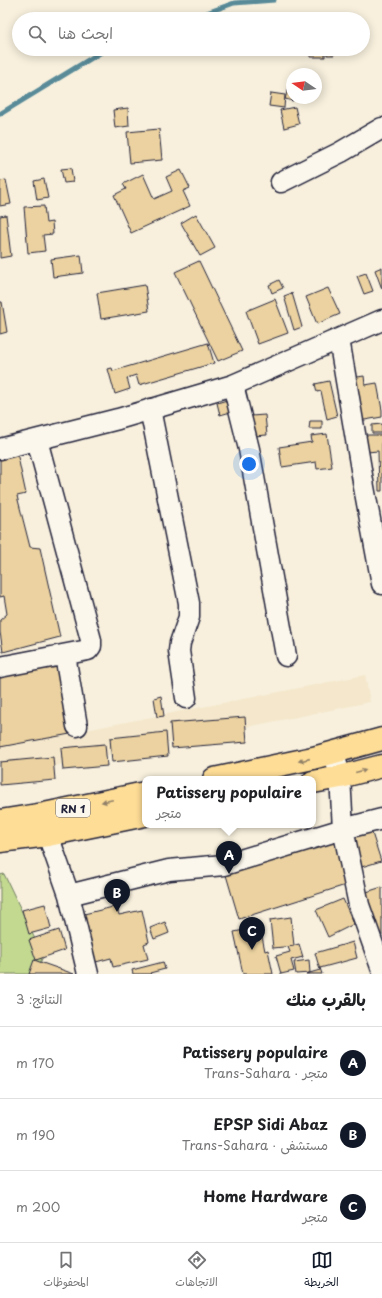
<!DOCTYPE html>
<html lang="ar">
<head>
<meta charset="utf-8">
<style>
	:root { --surface:#fff; --page:#f2f2f2; --text:#202124; --muted:#757577; --line:#e0e0e0; --accent:#111827 }
	body { margin:0; font-family:"Playpen Sans","Playpen Sans Arabic",sans-serif; background:var(--page); color:var(--text); direction:rtl }
	.compass { position:absolute; left:286px; top:68px; width:36px; height:36px; border-radius:50%; background:var(--surface); box-shadow:0 2px 10px #0003; rotate:283deg }
	.you { position:absolute; left:249px; top:464px; width:14px; height:14px; margin:-10px; border:3px solid #fff; border-radius:50%; background:#1a73e8; box-shadow:0 0 0 6px #1a73e833 }
	.badge { display:grid; place-items:center; width:26px; height:26px; border-radius:50%; background:var(--accent); color:#fff; font-size:13px; font-weight:700 }
	.pin { position:absolute; translate:-50% -33px; filter:drop-shadow(0 1px 2px #0008) }
	.pin::after { content:''; position:absolute; top:21px; width:14px; height:12px; background:inherit; clip-path:polygon(0 0,100% 0,50% 100%) }
	.popup { position:absolute; left:142px; top:776px; width:174px; height:52px; box-sizing:border-box; display:grid; place-content:center; border-radius:8px; background:var(--surface); filter:drop-shadow(0 1px 3px #0005); font-size:13px; white-space:nowrap; color:var(--muted) }
	.popup b { font-size:15px; color:var(--text) }
	.popup::after { content:''; position:absolute; left:50%; top:100%; margin-left:-8px; border:8px solid transparent; border-top-color:var(--surface) }
	.list { margin:0; padding:0; list-style:none }
	h2 { display:flex; justify-content:space-between; align-items:center; height:52px; margin:0; padding:0 16px; font-size:17px }
	h2 small { font-size:13px; font-weight:400; color:var(--muted) }
	.list li { display:grid; grid-template-columns:26px 1fr auto; gap:12px; align-items:center; box-sizing:border-box; height:72px; padding:0 16px; border-top:1px solid var(--line) }
	.list b { display:block; font-size:15px; white-space:nowrap }
	.list p { margin:0; font-size:13px; white-space:nowrap; color:var(--muted) }
	.list em { font-size:13px; font-style:normal; color:var(--muted) }
	.icon { flex:none; width:22px; height:22px; fill:none; stroke:currentColor; stroke-width:2; stroke-linecap:round; stroke-linejoin:round }
	.map { position:relative; flex:none; width:382px; height:974px; overflow:hidden; direction:ltr }
	.search { position:absolute; background:var(--surface); box-shadow:0 2px 10px #0003; left:12px; right:12px; top:12px; height:44px; display:flex; align-items:center; gap:10px; box-sizing:border-box; padding:0 14px; border-radius:22px; color:var(--muted); font-size:15px }
	.sheet { height:268px; background:var(--surface) }
	nav { display:flex; justify-content:space-around; align-items:center; box-sizing:border-box; height:56px; border-top:1px solid var(--line); background:var(--surface); font-size:11px; color:var(--muted) }
	nav a { display:grid; justify-items:center; gap:2px }
	nav .on { color:var(--accent) }
	.map>svg:first-child { display:block }
	.built { fill:#f4e7cb }
	.green { fill:#c2d98f; stroke:#727e65 }
	.lines { fill:none; stroke-linecap:round; stroke-linejoin:round }
	.stream { stroke:#598a98; stroke-width:5 }
	.building { fill:#ebd2a0; stroke:#22223b }
	.minor-casing { stroke:#22223b; stroke-width:23 }
	.highway-casing { stroke:#22223b; stroke-width:25 }
	.minor { stroke:#fbf7ec; stroke-width:20 }
	.highway { stroke:#fedd96; stroke-width:22 }
	.oneway { fill:#908068 }
	.labels { text-anchor:middle; dominant-baseline:central; stroke-width:3; stroke-linejoin:round; paint-order:stroke }
	.shield { fill:#fbf7ec; stroke:#636270; stroke-width:1 }
	.shield-label { font-size:11px; font-weight:bold; fill:#22223b }
</style>
</head>
<body>
<div class="map">
<svg width="382" height="974" viewBox="0 0 382 974">
	<rect width="100%" height="100%" fill="#f8f0dd"/>
	<filter id="ink" filterUnits="userSpaceOnUse"><feTurbulence type="fractalNoise" baseFrequency=".025" numOctaves="2"/><feDisplacementMap in="SourceGraphic" scale="8" xChannelSelector="R" yChannelSelector="G"/><feConvolveMatrix kernelMatrix="1 2 1 2 8 2 1 2 1" color-interpolation-filters="sRGB"/></filter>
	<g filter="url(#ink)">
		<path class="built" d="M365,675L370,702L0,777V747Z"/>
		<path class="green" d="M4,874L43,956L36,974H0V875Z"/>
		<g class="lines">
			<path class="stream" d="M190,19L234,3L274,0
				M0,114L103,51L109,49"/>
		</g>
		<path class="building" d="M310,49H325V57H310Z
			M327,49H334V55H327Z
			M289,85L292,86V98H294L293,101L285,99Z
			M271,93L285,95L284,108L269,106Z
			M295,107L299,124L284,128L280,110Z
			M128,108L129,126L115,128L113,110Z
			M159,129L162,160L130,163L127,132Z
			M71,168L73,182L64,183L61,169Z
			M181,170L190,188L183,191L190,206L131,233L114,195L126,189L123,184L143,174L154,199L172,191L166,177Z
			M44,179L48,198L37,200L34,181Z
			M6,180L11,204L0,206V181Z
			M44,206L46,223L52,222L53,234L43,235L45,251L28,253L24,207Z
			M196,214L215,248L200,256L181,223Z
			M6,215L11,256L0,258V216Z
			M81,255L83,273L53,277L51,259Z
			M199,261L242,351L218,361L175,272Z
			M382,267V289L375,270Z
			M366,273L373,291L364,294L357,276Z
			M279,280L283,288L272,293L269,285Z
			M145,285L149,311L101,319L97,293Z
			M328,288L340,314L317,324L306,297Z
			M292,293L302,327L294,330L284,296Z
			M275,299L288,333L258,344L246,311Z
			M0,302H2L7,332L0,334Z
			M208,343L214,363L139,385L136,375L127,378L130,389L115,394L108,369L112,368L113,371Z
			M364,376L365,385L377,383L382,410V417L359,421L351,378Z
			M329,381L337,416L327,419L321,391L317,392L315,384Z
			M227,400L231,412L220,415L217,403Z
			M265,415L267,435L240,437L238,417Z
			M310,421H322V429H309Z
			M382,424V433H372V425Z
			M327,434L332,467L317,469L316,462L282,467L279,447L312,442L311,436Z
			M366,435H382V491H379L378,451L367,452Z
			M16,448L26,494L17,496L30,547L40,548L60,637L3,652L0,632V620L7,614L4,596L0,597V452Z
			M56,659L70,734L0,747V671Z
			M161,696L164,716L157,717L154,698Z
			M245,717L247,742L172,748L170,723Z
			M166,732L168,756L112,762L110,738Z
			M105,744L107,766L63,770L61,748Z
			M53,757L55,780L0,785V762Z
			M371,830L381,861L352,870L342,839Z
			M339,838L352,883L239,919L226,875Z
			M382,887V936L369,940L351,897Z
			M343,899L354,924L328,937L316,910Z
			M45,904L51,928L29,934L22,910Z
			M117,906L119,915L142,910L149,942L144,944L148,959L113,967L111,958L92,963L80,915Z
			M291,917L294,946L273,948L270,920Z
			M165,922L169,933L154,939L150,928Z
			M260,927L265,951L268,950L273,974H243L234,932Z
			M59,930L65,950L36,960L29,940Z
			M353,942L357,958L320,968L322,974H306L320,970L315,953Z
			M299,944L303,957L291,960L294,971L281,974L276,956L290,952L288,947Z
			M34,960L74,974H29Z
			M309,960L310,973L296,974L294,962Z
			M163,962L165,969L150,973L151,974H133L132,970Z"/>
		<g class="lines">
			<defs>
				<path id="minor" d="M281,182L341,152L382,128
					M339,339L364,487L382,584
					M233,385L249,449L286,656
					M150,409L189,603V617L180,643L179,651L186,698
					M0,449L118,419L233,385L382,320
					M65,655L77,726
					M0,667L88,650L91,646V640L37,440
					M334,752L340,777L343,829L359,905L382,970
					M45,820L48,835L69,895L88,974
					M69,895L169,870L224,865L343,829L382,819"/>
				<path id="highway" d="M214,779L313,758L382,739
					M313,782L340,777L382,766
					M0,821L44,814L145,793
					M0,841L48,835L145,815"/>
			</defs>
			<use href="#minor" class="minor-casing"/>
			<use href="#highway" class="highway-casing"/>
			<use href="#minor" class="minor"/>
			<use href="#highway" class="highway"/>
		</g>
		<defs><path id="oneway-solid" d="M-6-.8H1V-3.2L6.5 0L1 3.2V.8H-6Z"/></defs>
		<g class="oneway">
			<use href="#oneway-solid" transform="translate(304 760) rotate(167)"/>
			<use href="#oneway-solid" transform="translate(361 771) rotate(-15)"/>
			<use href="#oneway-solid" transform="translate(107 801) rotate(168)"/>
		</g>
	</g>
	<g class="labels">
		<rect class="shield" x="56" y="799" width="34" height="18" rx="3"/>
		<g class="shield-label">
			<text x="73" y="808">RN 1</text>
		</g>
	</g>
</svg>
<svg class="compass" viewBox="-18 -18 36 36"><path d="M0-13l5 13h-10z" fill="#e53935"/><path d="M0 13l5-13h-10z" fill="#757577"/></svg>
<div class="you"></div>
<div class="pin badge" style="left:229px;top:874px">A</div>
<div class="popup"><b>Patissery populaire</b>متجر</div>
<div class="pin badge" style="left:117px;top:912px">B</div>
<div class="pin badge" style="left:252px;top:950px">C</div>
<div class="search"><svg class="icon" aria-label="search" viewBox="0 0 24 24"><circle cx="10" cy="10" r="6"/><path d="M15 15l6 6"/></svg>ابحث هنا</div>
</div>
<section class="sheet">
<h2>بالقرب منك<small>النتائج: 3</small></h2>
<ul class="list">
<li><span class="badge">A</span><div><b>Patissery populaire</b><p>متجر · Trans-Sahara</p></div><em>170 m</em></li>
<li><span class="badge">B</span><div><b>EPSP Sidi Abaz</b><p>مستشفى · Trans-Sahara</p></div><em>190 m</em></li>
<li><span class="badge">C</span><div><b>Home Hardware</b><p>متجر</p></div><em>200 m</em></li>
</ul>
</section>
<nav>
<a class="on"><svg class="icon" aria-label="map" viewBox="0 0 24 24"><path d="M3 6l6-2 6 2 6-2v14l-6 2-6-2-6 2zM9 4v14M15 6v14"/></svg>الخريطة</a>
<a><svg class="icon" aria-label="directions" viewBox="0 0 24 24"><path d="M12 3l9 9-9 9-9-9zM9 14v-3h6M13 9l2 2-2 2"/></svg>الاتجاهات</a>
<a><svg class="icon" aria-label="saved" viewBox="0 0 24 24"><path d="M7 4h10v16l-5-4-5 4z"/></svg>المحفوظات</a>
</nav>
</body>
</html>
